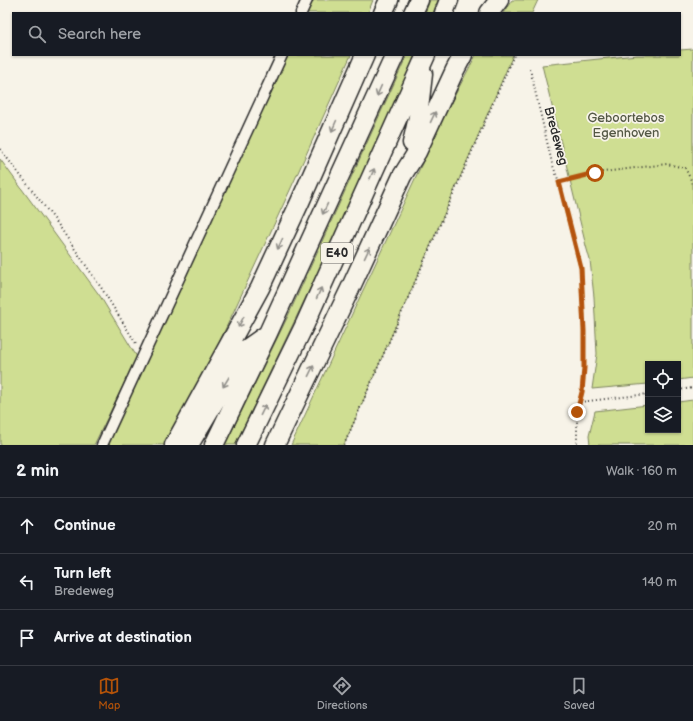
<!DOCTYPE html>
<html lang="en">
<head>
<meta charset="utf-8">
<style>
	:root { --surface:#171b24; --page:#242831; --text:#f1f3f6; --muted:#9ea1a6; --line:#363941; --accent:#b45309 }
	body { margin:0; font-family:"Balsamiq Sans",sans-serif; background:var(--page); color:var(--text) }
	.controls { position:absolute; right:12px; bottom:12px; display:grid; overflow:hidden; border-radius:0px; box-shadow:0 1px 3px #0004 }
	.controls button { width:36px; height:36px; display:grid; place-items:center; padding:0; border:0; border-bottom:1px solid var(--line); background:var(--surface); color:var(--text); font:20px sans-serif }
	.stop { position:absolute; width:12px; height:12px; margin:-9px; border:3px solid #b45309; border-radius:50%; background:#fff }
	.stop.end { background:#b45309; border-color:#fff; box-shadow:0 1px 4px #0008 }
	.list { margin:0; padding:0; list-style:none }
	h2 { display:flex; justify-content:space-between; align-items:center; height:52px; margin:0; padding:0 16px; font-size:17px }
	h2 small { font-size:13px; font-weight:400; color:var(--muted) }
	.list li { display:grid; grid-template-columns:26px 1fr auto; gap:12px; align-items:center; box-sizing:border-box; height:56px; padding:0 16px; border-top:1px solid var(--line) }
	.list b { display:block; font-size:15px; white-space:nowrap }
	.list p { margin:0; font-size:13px; white-space:nowrap; color:var(--muted) }
	.list em { font-size:13px; font-style:normal; color:var(--muted) }
	.icon { flex:none; width:22px; height:22px; fill:none; stroke:currentColor; stroke-width:2; stroke-linecap:round; stroke-linejoin:round }
	.map { position:relative; flex:none; width:693px; height:445px; overflow:hidden }
	.search { position:absolute; background:var(--surface); box-shadow:0 1px 3px #0004; left:12px; right:12px; top:12px; height:44px; display:flex; align-items:center; gap:10px; box-sizing:border-box; padding:0 14px; border-radius:0px; color:var(--muted); font-size:15px }
	.sheet { height:220px; background:var(--surface) }
	nav { display:flex; justify-content:space-around; align-items:center; box-sizing:border-box; height:56px; border-top:1px solid var(--line); background:var(--surface); font-size:11px; color:var(--muted) }
	nav a { display:grid; justify-items:center; gap:2px }
	nav .on { color:var(--accent) }
	.map>svg:first-child { display:block }
	.green { fill:#cfde92; stroke:#7d845e }
	.lines { fill:none; stroke-linecap:round; stroke-linejoin:round }
	.minor-casing { stroke:#2b2b2b; stroke-width:13 }
	.motorway-casing { stroke:#2b2b2b; stroke-width:21 }
	.path { stroke:#2b2b2b; stroke-width:2; stroke-dasharray:1 3; stroke-linecap:butt }
	.minor { stroke:#f7f3e8; stroke-width:10 }
	.motorway { stroke:#f7f3e8; stroke-width:18 }
	.oneway { stroke:#918f8a }
	.route { stroke:#b45309; stroke-width:5 }
	.labels { text-anchor:middle; dominant-baseline:central; stroke-width:3.5; stroke-linejoin:round; paint-order:stroke }
	.shield { fill:#f7f3e8; stroke:#686764; stroke-width:1 }
	.shield-label { font-size:12px; font-weight:bold; fill:#2b2b2b }
	.park-label { font-size:13px; fill:#545845; stroke:#f7f3e8 }
	.street-label { font-size:13px; fill:#2b2b2b; stroke:#f7f3e8 }
</style>
</head>
<body>
<div class="map">
<svg width="693" height="445" viewBox="0 0 693 445">
	<rect width="100%" height="100%" fill="#f7f3e8"/>
	<filter id="ink" filterUnits="userSpaceOnUse"><feTurbulence type="fractalNoise" baseFrequency=".025" numOctaves="2"/><feDisplacementMap in="SourceGraphic" scale="8" xChannelSelector="R" yChannelSelector="G"/><feConvolveMatrix kernelMatrix="1 2 1 2 8 2 1 2 1" color-interpolation-filters="sRGB"/></filter>
	<g filter="url(#ink)">
		<path class="green" d="M311,0H373L368,13H305Z
			M430,0H438L433,13H425Z
			M512,0H538L532,13H503Z
			M693,49V378L678,380V364H648V384L592,389L597,354L594,297L590,260L586,246L542,65L637,55H680V50Z
			M286,55H351L291,188L211,360L165,445H106Z
			M407,55H415C360,187 297,316 235,445H225L288,316Z
			M476,55H513L344,445H291L446,112Z
			M0,159L100,296L137,357L94,445H0Z
			M693,400V445H590L589,436L595,411L648,405V430H678V402Z"/>
		<g class="lines">
			<defs>
				<path id="minor" d="M301,13L307,0
					M102,445L282,55"/>
				<path id="motorway" d="M383,13L389,0
					M413,13L419,0
					M444,13L449,0
					M489,13L499,0
					M412,143L418,117L423,74
					M174,445L260,288L300,202L365,55
					M189,445L246,349L266,335
					M214,445L268,333L395,55
					M246,445L305,324L426,55
					M275,445L350,289L402,176L417,152L455,70L463,55"/>
			</defs>
			<use href="#minor" class="minor-casing"/>
			<use href="#motorway" class="motorway-casing"/>
			<path class="path" d="M530,69L552,163L559,182L581,269L584,331V367L582,392L577,412V445
				M0,149L55,220L102,289L137,345
				M559,182L595,173L667,164L685,168L693,184
				M678,390L693,388
				M580,402L648,394
				M344,445L514,55"/>
			<use href="#minor" class="minor"/>
			<use href="#motorway" class="motorway"/>
		</g>
		<defs><path id="oneway-shaft" d="M-6 0H5M1.5-3L5.5 0L1.5 3" fill="none" stroke-width="1.6" stroke-linecap="round" stroke-linejoin="round"/></defs>
		<g class="oneway">
			<use href="#oneway-shaft" transform="translate(379 91) rotate(114)"/>
			<use href="#oneway-shaft" transform="translate(433 117) rotate(-65)"/>
			<use href="#oneway-shaft" transform="translate(334 126) rotate(114)"/>
			<use href="#oneway-shaft" transform="translate(372 174) rotate(-66)"/>
			<use href="#oneway-shaft" transform="translate(325 209) rotate(115)"/>
			<use href="#oneway-shaft" transform="translate(280 244) rotate(115)"/>
			<use href="#oneway-shaft" transform="translate(367 253) rotate(-65)"/>
			<use href="#oneway-shaft" transform="translate(319 293) rotate(-66)"/>
			<use href="#oneway-shaft" transform="translate(241 322) rotate(118)"/>
			<use href="#oneway-shaft" transform="translate(311 371) rotate(-64)"/>
			<use href="#oneway-shaft" transform="translate(226 382) rotate(121)"/>
			<use href="#oneway-shaft" transform="translate(263 410) rotate(-64)"/>
		</g>
	</g>
	<g class="lines" filter="url(#ink)">
		<path class="route" d="M577,412L582,392L584,368V331L581,268L559,182L595,173"/>
	</g>
	<g class="labels">
		<rect class="shield" x="321" y="243" width="32" height="20" rx="3"/>
		<g class="shield-label">
			<text x="337" y="253">E40</text>
		</g>
		<g class="park-label">
			<text x="626" y="118">Geboortebos<tspan x="626" dy="15">Egenhoven</tspan></text>
		</g>
		<g class="street-label">
			<text transform="translate(556 136) rotate(75)">Bredeweg</text>
		</g>
	</g>
</svg>
<div class="controls">
<button><svg class="icon" aria-label="locate" viewBox="0 0 24 24"><circle cx="12" cy="12" r="6"/><path d="M12 2v4M12 18v4M2 12h4M18 12h4"/></svg></button>
<button><svg class="icon" aria-label="layers" viewBox="0 0 24 24"><path d="M12 4l9 5-9 5-9-5zM3 14l9 5 9-5"/></svg></button>
</div>
<div class="stop" style="left:595px;top:173px"></div>
<div class="stop end" style="left:577px;top:412px"></div>
<div class="search"><svg class="icon" aria-label="search" viewBox="0 0 24 24"><circle cx="10" cy="10" r="6"/><path d="M15 15l6 6"/></svg>Search here</div>
</div>
<section class="sheet">
<h2>2 min<small>Walk · 160 m</small></h2>
<ul class="list">
<li><svg class="icon" aria-label="ahead" viewBox="0 0 24 24"><path d="M12 20V5M6 11l6-6 6 6"/></svg><div><b>Continue</b></div><em>20 m</em></li>
<li><svg class="icon" aria-label="left" viewBox="0 0 24 24"><path d="M17 20v-9H6M10 6l-5 5 5 5"/></svg><div><b>Turn left</b><p>Bredeweg</p></div><em>140 m</em></li>
<li><svg class="icon" aria-label="arrive" viewBox="0 0 24 24"><path d="M6 21V4h12l-3 4 3 4H6"/></svg><div><b>Arrive at destination</b></div></li>
</ul>
</section>
<nav>
<a class="on"><svg class="icon" aria-label="map" viewBox="0 0 24 24"><path d="M3 6l6-2 6 2 6-2v14l-6 2-6-2-6 2zM9 4v14M15 6v14"/></svg>Map</a>
<a><svg class="icon" aria-label="directions" viewBox="0 0 24 24"><path d="M12 3l9 9-9 9-9-9zM9 14v-3h6M13 9l2 2-2 2"/></svg>Directions</a>
<a><svg class="icon" aria-label="saved" viewBox="0 0 24 24"><path d="M7 4h10v16l-5-4-5 4z"/></svg>Saved</a>
</nav>
</body>
</html>
